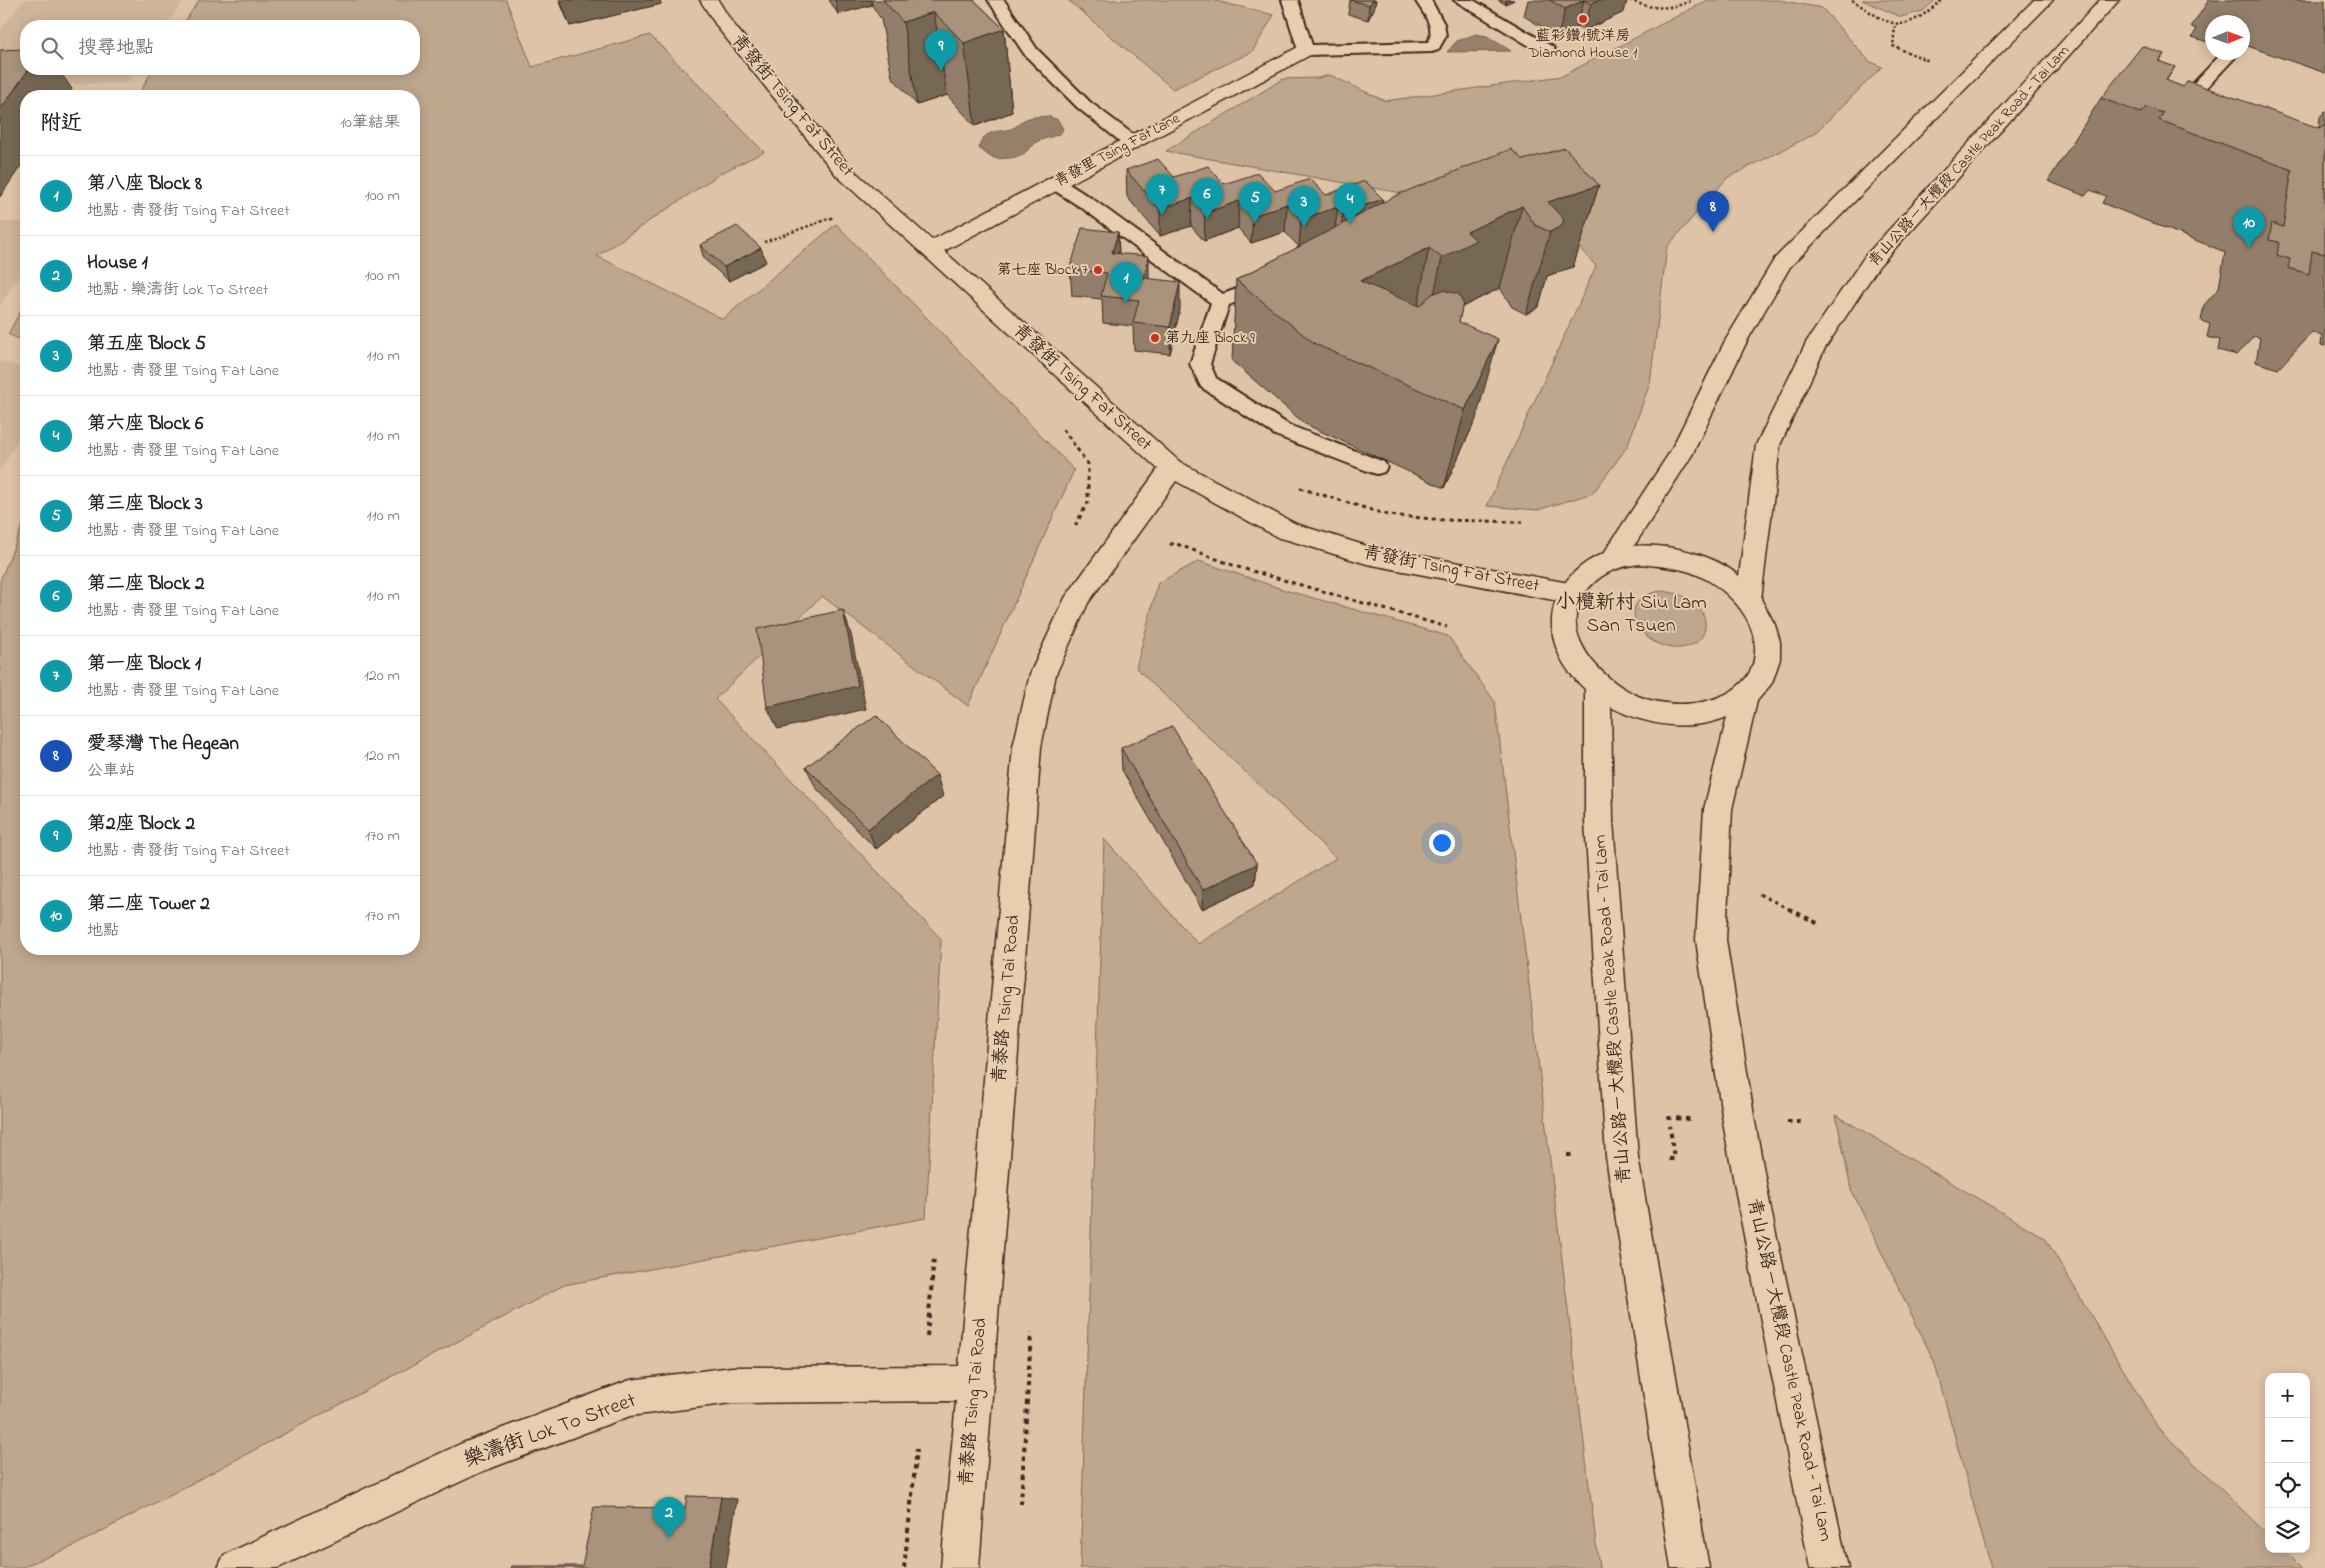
<!DOCTYPE html>
<html lang="zh-TW">
<head>
<meta charset="utf-8">
<style>
	:root { --surface:#fff; --page:#f2f2f2; --text:#202124; --muted:#757577; --line:#e0e0e0; --accent:#ea580c }
	body { margin:0; font-family:"Indie Flower","LXGW WenKai TC",sans-serif; background:var(--page); color:var(--text) }
	.controls { position:absolute; right:15px; bottom:15px; display:grid; overflow:hidden; border-radius:10px; box-shadow:0 2px 12px #0003 }
	.controls button { width:45px; height:45px; display:grid; place-items:center; padding:0; border:0; border-bottom:1px solid var(--line); background:var(--surface); color:var(--text); font:25px sans-serif }
	.compass { position:absolute; left:2205px; top:15px; width:45px; height:45px; border-radius:50%; background:var(--surface); box-shadow:0 2px 12px #0003; rotate:89deg }
	.you { position:absolute; left:1441px; top:842px; width:18px; height:18px; margin:-12px; border:4px solid #fff; border-radius:50%; background:#1a73e8; box-shadow:0 0 0 8px #1a73e833 }
	.badge { display:grid; place-items:center; width:32px; height:32px; border-radius:50%; background:var(--accent); color:#fff; font-size:16px; font-weight:700 }
	.pin { position:absolute; translate:-50% -41px; filter:drop-shadow(0 1px 2px #0008) }
	.pin::after { content:''; position:absolute; top:26px; width:18px; height:15px; background:inherit; clip-path:polygon(0 0,100% 0,50% 100%) }
	.list { margin:0; padding:0; list-style:none }
	h2 { display:flex; justify-content:space-between; align-items:center; height:65px; margin:0; padding:0 20px; font-size:21px }
	h2 small { font-size:16px; font-weight:400; color:var(--muted) }
	.list li { display:grid; grid-template-columns:32px 1fr auto; gap:15px; align-items:center; box-sizing:border-box; height:80px; padding:0 20px; border-top:1px solid var(--line) }
	.list b { display:block; font-size:19px; white-space:nowrap }
	.list p { margin:0; font-size:16px; white-space:nowrap; color:var(--muted) }
	.list em { font-size:16px; font-style:normal; color:var(--muted) }
	.icon { flex:none; width:28px; height:28px; fill:none; stroke:currentColor; stroke-width:2; stroke-linecap:round; stroke-linejoin:round }
	.map { position:relative; flex:none; width:2325px; height:1568px; overflow:hidden }
	.search { position:absolute; background:var(--surface); box-shadow:0 2px 12px #0003; left:20px; top:20px; width:400px; height:55px; display:flex; align-items:center; gap:12px; box-sizing:border-box; padding:0 18px; border-radius:20px; color:var(--muted); font-size:19px }
	.panel { position:absolute; background:var(--surface); box-shadow:0 2px 12px #0003; left:20px; top:90px; width:400px; height:865px; border-radius:20px }
	.map>svg:first-child { display:block }
	.built { fill:#ceb599 }
	.green { fill:#bfa78d; stroke:#7d6856 }
	.water { fill:#97806b; stroke:#725e4c }
	.lines { fill:none; stroke-linecap:round; stroke-linejoin:round }
	.lane-casing { stroke:#3b2a1e; stroke-width:4 }
	.street-casing { stroke:#3b2a1e; stroke-width:3 }
	.primary-casing { stroke:#3b2a1e; stroke-width:3 }
	.path-far2 { stroke:#3b2a1e; stroke-width:2.5; stroke-dasharray:2.5 2.5; stroke-linecap:butt }
	.path-far1 { stroke:#3b2a1e; stroke-width:3; stroke-dasharray:4 4; stroke-linecap:butt }
	.path { stroke:#3b2a1e; stroke-width:4; stroke-dasharray:4.5 4.5; stroke-linecap:butt }
	.lane { fill:#e8cdaf; fill-rule:evenodd }
	.street { fill:#e8cdaf; fill-rule:evenodd }
	.primary { fill:#e8cdaf; fill-rule:evenodd }
	.wall { fill:#927e6b; stroke:#3b2a1e }
	.shaded-wall { fill:#776757; stroke:#3b2a1e }
	.building { fill:#aa937c; stroke:#3b2a1e }
	.poi-dot { fill:#c8321e; stroke:#e8cdaf; stroke-width:2 }
	.labels { text-anchor:middle; dominant-baseline:central; stroke-width:4; stroke-linejoin:round; paint-order:stroke }
	.far-poi-label { font-size:15px; fill:#3b2a1e; stroke:#e8cdaf }
	.far-street-label { font-size:15px; fill:#3b2a1e; stroke:#e8cdaf }
	.street-label { font-size:18px; fill:#3b2a1e; stroke:#e8cdaf }
	.quarter-label { font-size:20px; fill:#3b2a1e; stroke:#e8cdaf }
	.near-street-label { font-size:21px; fill:#3b2a1e; stroke:#e8cdaf }
</style>
</head>
<body>
<div class="map">
<svg width="2325" height="1568" viewBox="0 0 2325 1568">
	<rect width="100%" height="100%" fill="#dec3a6"/>
	<filter id="ink" filterUnits="userSpaceOnUse"><feTurbulence type="fractalNoise" baseFrequency=".02" numOctaves="2"/><feDisplacementMap in="SourceGraphic" scale="10" xChannelSelector="R" yChannelSelector="G"/><feConvolveMatrix kernelMatrix="1 2 1 2 8 2 1 2 1" color-interpolation-filters="sRGB"/></filter>
	<g filter="url(#ink)">
		<path class="built" d="M24,0H184L166,26H26V69H137L127,83L0,86V30Z
			M0,222H26V263L0,306Z
			M0,361L26,368V427L0,471Z"/>
		<path class="green" d="M199,0H506L532,67L650,35L764,152L721,173L597,256L723,319L836,224L1074,470L968,706L822,596L715,699L941,939L926,1218L564,1285L74,1546L20,1568H0V581L26,517V949H414V96H138L153,69H414V26H182Z
			M1068,0H1212L1274,15L1252,52L1173,89Z
			M1708,0H1779L1822,8L1869,61L1882,67L1814,134L1727,178L1667,247L1650,383L1627,447L1593,493L1538,510L1487,506L1596,266L1562,229L1547,219L1166,151L1283,79L1318,78L1330,75L1385,101L1562,76Z
			M1862,0H1935L1923,11L1901,17Z
			M26,301V342L8,334Z
			M1199,561L1285,590L1448,636L1495,702L1599,1568H1080L1104,839L1198,944L1336,858L1136,668L1158,583Z
			M1660,591C1671,592 1682,594 1692,601C1711,615 1710,641 1686,647C1647,657 1606,601 1660,591Z
			M1836,1115L2045,1238L2158,1428L2269,1536V1549H2283L2302,1568H1991L1934,1361L1851,1189Z"/>
		<path class="water" d="M1476,34L1487,36L1511,51L1447,52L1457,41Z
			M1048,116L1058,120L1063,129L1060,134L1038,141L1021,156L1010,158L997,159L989,156L979,148C983,130 997,132 1011,129C1017,127 1019,123 1024,120C1031,116 1041,117 1048,116Z"/>
		<g class="lines">
			<defs>
				<path id="lane" d="M988,0H1004L1037,49L1090,102L1138,138L1140,142L1138,146H1126L1078,108L1025,55Z
					M1282,0H1298L1312,45L1428,42C1436,28 1423,12 1415,0H1431L1444,24L1446,36L1438,50L1432,52L1306,55L1300,53L1298,50Z
					M1454,0H1473L1553,47L1555,50L1553,53H1541Z
					M2223,52H2240L2184,112H2172L2170,109L2172,106Z
					M1055,178L1061,179L1094,200L1223,294L1265,279L1271,281L1274,285L1271,289L1229,305L1210,364L1216,378L1289,425L1384,462L1387,467L1384,472L1377,474L1370,472L1275,435L1201,387L1190,364L1211,303L1082,208L1049,187L1046,183L1049,179Z"/>
				<path id="street" d="M700,0H718L731,21L851,168L932,240L1300,46H1312L1315,50L1312,54L944,251L1180,462L1296,524L1367,546L1569,583L1578,586L1582,593L1578,600L1569,603L1367,564L1288,540L1279,538L1176,481L1088,603L1056,674L1041,747L979,1568H941L956,1401L732,1403L630,1416L481,1472L278,1568H218L224,1555L460,1444L630,1380L732,1367L959,1366L1013,747L1030,674L1065,598L1158,469L837,176L718,28Z"/>
				<path id="primary" d="M2034,0H2053L1790,267L1747,341L1692,455L1634,546C1667,543 1714,554 1739,576L1756,445L1807,341L1865,256L2100,0H2119L1879,266L1825,348L1780,445L1761,599L1775,625L1780,642V659L1772,683L1757,701L1732,809L1726,940L1755,1122L1771,1210L1848,1568H1810L1739,1210L1723,1122L1696,940L1704,809L1727,717C1690,732 1646,726 1611,707L1613,821L1638,1157L1709,1568H1671L1606,1157L1585,821V689C1535,644 1542,580 1604,553L1670,452L1725,341L1775,258ZM1641,564C1657,566 1674,567 1690,572C1724,584 1762,620 1754,660C1751,678 1735,691 1719,697C1695,707 1662,706 1638,696C1600,679 1553,630 1588,589C1602,572 1620,566 1641,564Z"/>
			</defs>
			<use href="#lane" class="lane-casing"/>
			<use href="#street" class="street-casing"/>
			<use href="#primary" class="primary-casing"/>
			<path class="path-far2" d="M1630,0C1652,10 1671,10 1693,0
				M1852,0C1894,28 1901,35 1942,0
				M1895,26L1893,46L1929,61
				M764,242L834,217"/>
			<path class="path-far1" d="M1063,429L1088,464V502L1075,526
				M1300,488L1388,515L1444,520L1523,522
				M1170,545L1174,543L1238,567L1447,627
				M1759,894L1791,910"/>
			<path class="path" d="M1789,909L1821,925
				M1669,1120V1118L1691,1119
				M1787,1122H1801
				M1567,1155H1576
				M1669,1159H1674L1670,1126
				M927,1336L934,1258
				M1021,1504L1031,1333
				M904,1568L917,1449"/>
			<use href="#lane" class="lane"/>
			<use href="#street" class="street"/>
			<use href="#primary" class="primary"/>
		</g>
		<path class="wall" d="M559,0H660L661,4L570,26Z
			M829,0H974L1004,29L1012,112L975,126L947,95L917,105L892,77L881,19L872,5L838,14Z
			M1350,0H1376L1374,9L1368,20L1348,14Z
			M1498,0H1514L1505,4Z
			M1528,0H1627L1624,12L1583,31L1577,27L1558,37L1524,16Z
			M2209,0H2325V73L2242,44V41L2244,38H2242V22H2212V41L2211,43L2192,37L2197,29L2191,27Z
			M2164,54L2159,62L2175,67L2166,81L2183,87L2319,128L2320,117L2325,111V346L2321,345L2322,335L2312,332L2278,369L2256,362L2260,338L2254,336L2237,355L2218,350L2220,340L2207,337L2210,324L2201,321L2204,305L2219,288L2225,252L2102,203L2106,196L2090,190L2085,196L2048,181L2101,98Z
			M1523,160L1599,185L1573,267L1547,276L1540,302L1537,308L1526,314L1512,307L1500,288L1462,307L1459,322L1476,419L1444,488L1305,424L1232,361L1236,280L1299,247L1285,232L1251,243L1238,228L1204,241L1191,226L1160,236L1127,197L1126,170L1275,191L1326,195L1382,203Z
			M1118,232L1119,253L1149,279L1180,309L1170,354L1134,350L1133,326L1103,323L1102,299L1072,296L1070,269Z
			M700,245L766,262L729,281L704,259Z
			M1121,748L1257,864L1255,884L1202,909L1122,770Z
			M806,767L943,796L876,849L816,788Z"/>
		<path class="shaded-wall" d="M560,0H660L661,4L570,26Z
			M835,0H871L872,5L838,14Z
			M1373,0H1376L1374,9L1368,20L1369,5Z
			M1506,0H1514L1505,4Z
			M1584,0L1577,27L1558,37L1565,9Z
			M1598,0H1627L1624,12L1583,31L1591,4Z
			M934,12L947,95L917,105L903,22Z
			M1004,29L1012,112L975,126L964,43Z
			M29,69H58L72,89L67,96H26V158L0,197V110Z
			M1599,185L1573,267L1547,276L1540,302L1537,308L1526,314L1550,232L1548,202Z
			M1192,198L1191,226L1160,236V209Z
			M1383,199L1378,226L1339,240L1343,213Z
			M1239,201L1238,228L1204,241L1205,213Z
			M1287,204L1285,232L1251,243L1253,216Z
			M1522,206L1500,288L1460,308L1424,340L1442,258L1467,232Z
			M1338,207L1334,234L1299,247L1301,219Z
			M1118,232L1119,259L1112,253Z
			M761,248L766,262L729,281L724,267Z
			M1429,248L1413,330L1360,281Z
			M1149,256V284L1144,278Z
			M1180,282V309L1170,354V327Z
			M1498,339L1476,419L1444,488L1465,410Z
			M843,610L851,634L866,709L778,729L767,707Z
			M937,775L943,796L876,849L868,829Z
			M1257,864L1255,884L1202,909L1203,890Z
			M721,1497L737,1499L726,1568H709Z"/>
		<path class="building" d="M883,0H974L1004,29L964,43L934,12L903,22Z
			M1350,0H1373L1369,5Z
			M1550,0H1584L1565,9Z
			M1584,0H1598L1591,4Z
			M2142,46L2164,54L2158,61L2175,67L2166,80L2183,87L2188,81L2319,128L2325,124V254L2312,251L2309,274L2288,268L2290,259L2277,255L2279,242L2269,240L2272,223L2283,227L2292,170L2159,120L2163,113L2146,107L2141,113L2101,98Z
			M26,49V69H29L0,110V50Z
			M1565,148L1599,185L1548,202L1564,220L1561,226L1550,232L1535,225L1522,206L1467,232L1476,240L1442,258L1429,248L1360,281L1419,306L1432,294L1443,290L1459,294L1463,303L1459,322L1498,339L1465,410L1315,344L1236,280L1397,195L1511,149L1523,160Z
			M1158,159L1174,177L1208,166L1224,184L1258,173L1275,191L1310,179L1326,195L1365,181L1383,199L1343,213L1338,207L1301,219L1287,204L1253,216L1239,201L1205,213L1192,198L1160,209L1126,170Z
			M737,226L761,248L724,267L700,245Z
			M1082,228L1118,232L1112,253L1149,256L1144,278L1180,282L1170,327L1133,323L1139,300L1101,296L1107,273L1070,269Z
			M843,610L858,686L767,707L757,629Z
			M876,715L937,775L868,829L806,767Z
			M1172,726L1257,864L1203,890L1121,748Z
			M687,1496L721,1497L709,1568H510L511,1566H582L594,1507L685,1508Z"/>
	</g>
	<g class="poi-dot">
		<circle cx="1583" cy="19" r="5"/>
		<circle cx="1098" cy="270" r="5"/>
		<circle cx="1155" cy="338" r="5"/>
	</g>
	<g class="labels">
		<g class="far-poi-label">
			<text x="1583" y="36">藍彩鑽1號洋房<tspan x="1583" dy="17">Diamond House 1</tspan></text>
			<text x="1088" y="270" text-anchor="end">第七座 Block 7</text>
			<text x="1165" y="338" text-anchor="start">第九座 Block 9</text>
		</g>
		<g class="far-street-label">
			<text transform="translate(1117 150) rotate(-28)">青發里 Tsing Fat Lane</text>
			<text transform="translate(1969 156) rotate(-48)">青山公路－大欖段 Castle Peak Road – Tai Lam</text>
		</g>
		<g class="street-label">
			<text transform="translate(792 106) rotate(50)">青發街 Tsing Fat Street</text>
			<text transform="translate(1082 388) rotate(42)">青發街 Tsing Fat Street</text>
			<text transform="translate(1451 570) rotate(11)">青發街 Tsing Fat Street</text>
			<text transform="translate(1007 999) rotate(-85)">青泰路 Tsing Tai Road</text>
			<text transform="translate(1613 1009) rotate(-94)">青山公路－大欖段 Castle Peak Road – Tai Lam</text>
			<text transform="translate(1789 1370) rotate(78)">青山公路－大欖段 Castle Peak Road – Tai Lam</text>
			<text transform="translate(974 1402) rotate(-85)">青泰路 Tsing Tai Road</text>
		</g>
		<g class="quarter-label">
			<text x="1631" y="603">小欖新村 Siu Lam<tspan x="1631" dy="23">San Tsuen</tspan></text>
		</g>
		<g class="near-street-label">
			<text transform="translate(550 1431) rotate(-20)">樂濤街 Lok To Street</text>
		</g>
	</g>
</svg>
<div class="controls">
<button>+</button>
<button>−</button>
<button><svg class="icon" aria-label="locate" viewBox="0 0 24 24"><circle cx="12" cy="12" r="6"/><path d="M12 2v4M12 18v4M2 12h4M18 12h4"/></svg></button>
<button><svg class="icon" aria-label="layers" viewBox="0 0 24 24"><path d="M12 4l9 5-9 5-9-5zM3 14l9 5 9-5"/></svg></button>
</div>
<svg class="compass" viewBox="-18 -18 36 36"><path d="M0-13l5 13h-10z" fill="#e53935"/><path d="M0 13l5-13h-10z" fill="#757577"/></svg>
<div class="you"></div>
<div class="pin badge" style="left:1126px;top:303px;background:#0f9aa8">1</div>
<div class="pin badge" style="left:669px;top:1538px;background:#0f9aa8">2</div>
<div class="pin badge" style="left:1304px;top:227px;background:#0f9aa8">3</div>
<div class="pin badge" style="left:1350px;top:224px;background:#0f9aa8">4</div>
<div class="pin badge" style="left:1255px;top:223px;background:#0f9aa8">5</div>
<div class="pin badge" style="left:1207px;top:219px;background:#0f9aa8">6</div>
<div class="pin badge" style="left:1162px;top:215px;background:#0f9aa8">7</div>
<div class="pin badge" style="left:1713px;top:232px;background:#1a4fb4">8</div>
<div class="pin badge" style="left:941px;top:71px;background:#0f9aa8">9</div>
<div class="pin badge" style="left:2249px;top:248px;background:#0f9aa8">10</div>
<div class="search"><svg class="icon" aria-label="search" viewBox="0 0 24 24"><circle cx="10" cy="10" r="6"/><path d="M15 15l6 6"/></svg>搜尋地點</div>
<section class="panel">
<h2>附近<small>10筆結果</small></h2>
<ul class="list">
<li><span class="badge" style="background:#0f9aa8">1</span><div><b>第八座 Block 8</b><p>地點 · 青發街 Tsing Fat Street</p></div><em>100 m</em></li>
<li><span class="badge" style="background:#0f9aa8">2</span><div><b>House 1</b><p>地點 · 樂濤街 Lok To Street</p></div><em>100 m</em></li>
<li><span class="badge" style="background:#0f9aa8">3</span><div><b>第五座 Block 5</b><p>地點 · 青發里 Tsing Fat Lane</p></div><em>110 m</em></li>
<li><span class="badge" style="background:#0f9aa8">4</span><div><b>第六座 Block 6</b><p>地點 · 青發里 Tsing Fat Lane</p></div><em>110 m</em></li>
<li><span class="badge" style="background:#0f9aa8">5</span><div><b>第三座 Block 3</b><p>地點 · 青發里 Tsing Fat Lane</p></div><em>110 m</em></li>
<li><span class="badge" style="background:#0f9aa8">6</span><div><b>第二座 Block 2</b><p>地點 · 青發里 Tsing Fat Lane</p></div><em>110 m</em></li>
<li><span class="badge" style="background:#0f9aa8">7</span><div><b>第一座 Block 1</b><p>地點 · 青發里 Tsing Fat Lane</p></div><em>120 m</em></li>
<li><span class="badge" style="background:#1a4fb4">8</span><div><b>愛琴灣 The Aegean</b><p>公車站</p></div><em>120 m</em></li>
<li><span class="badge" style="background:#0f9aa8">9</span><div><b>第2座 Block 2</b><p>地點 · 青發街 Tsing Fat Street</p></div><em>170 m</em></li>
<li><span class="badge" style="background:#0f9aa8">10</span><div><b>第二座 Tower 2</b><p>地點</p></div><em>170 m</em></li>
</ul>
</section>
</div>
</body>
</html>
